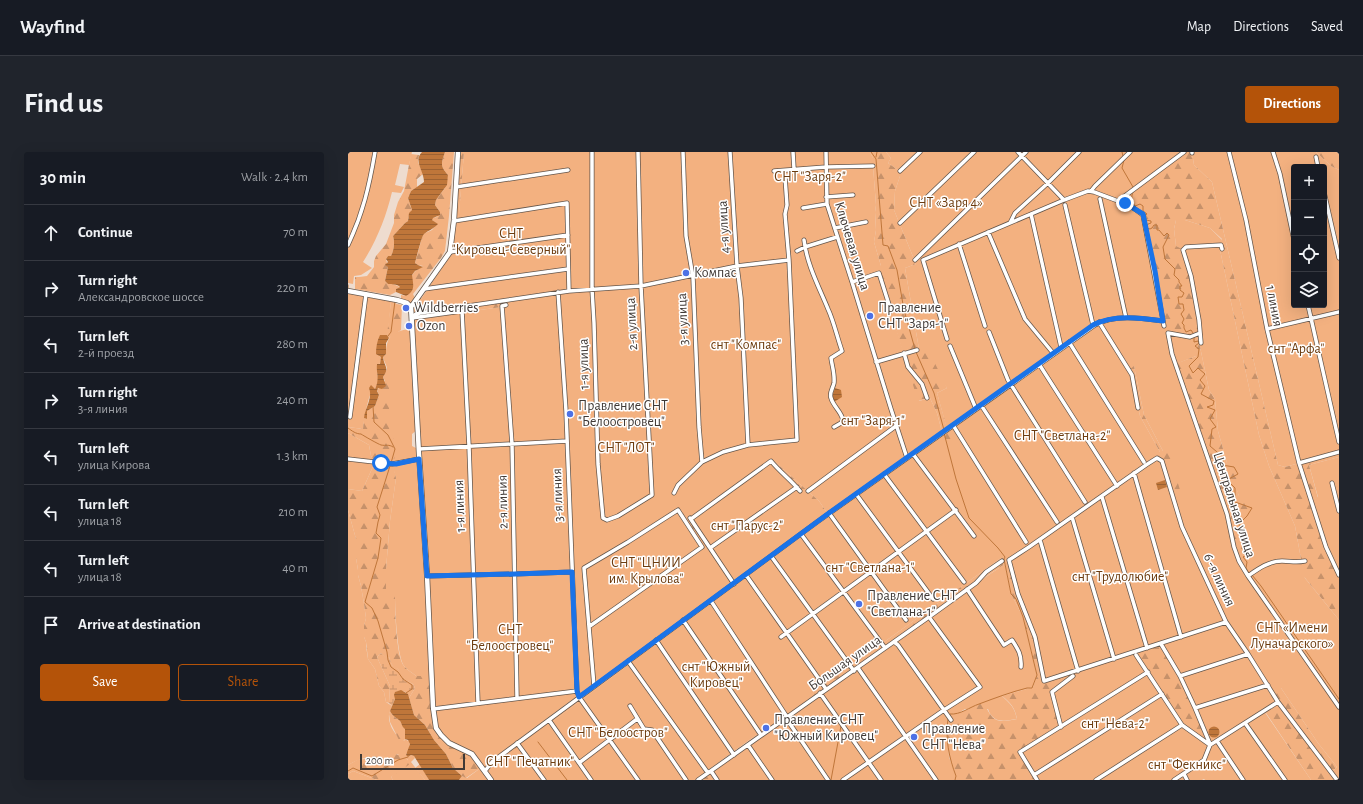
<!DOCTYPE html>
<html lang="en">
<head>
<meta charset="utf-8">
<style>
	:root { --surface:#171b24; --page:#20242c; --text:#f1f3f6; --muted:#9ea1a6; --line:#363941; --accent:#b45309 }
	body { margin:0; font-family:"Alegreya Sans",sans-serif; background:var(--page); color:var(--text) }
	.controls { position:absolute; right:12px; top:12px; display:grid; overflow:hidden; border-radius:4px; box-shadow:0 4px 16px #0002 }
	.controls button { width:36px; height:36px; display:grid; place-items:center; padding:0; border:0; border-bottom:1px solid var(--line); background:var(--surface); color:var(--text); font:20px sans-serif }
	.scale { position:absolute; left:12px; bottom:10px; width:105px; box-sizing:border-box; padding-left:4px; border:2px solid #403935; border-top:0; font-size:11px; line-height:14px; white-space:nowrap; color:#403935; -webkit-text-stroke:3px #fff; paint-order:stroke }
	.stop { position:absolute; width:12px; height:12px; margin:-9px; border:3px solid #1a73e8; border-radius:50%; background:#fff }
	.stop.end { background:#1a73e8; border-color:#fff; box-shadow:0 1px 4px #0008 }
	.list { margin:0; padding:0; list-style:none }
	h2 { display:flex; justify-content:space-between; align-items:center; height:52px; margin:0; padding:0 16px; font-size:17px }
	h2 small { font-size:13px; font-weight:400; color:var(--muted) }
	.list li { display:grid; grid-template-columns:26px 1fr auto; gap:12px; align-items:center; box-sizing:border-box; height:56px; padding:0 16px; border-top:1px solid var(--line) }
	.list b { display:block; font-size:15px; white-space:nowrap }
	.list p { margin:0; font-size:13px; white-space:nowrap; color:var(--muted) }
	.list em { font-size:13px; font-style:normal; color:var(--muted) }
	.actions { display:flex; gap:8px; padding:12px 16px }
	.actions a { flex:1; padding:9px 0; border:1px solid var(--accent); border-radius:4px; text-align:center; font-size:14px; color:var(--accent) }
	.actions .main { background:var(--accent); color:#fff }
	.icon { flex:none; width:22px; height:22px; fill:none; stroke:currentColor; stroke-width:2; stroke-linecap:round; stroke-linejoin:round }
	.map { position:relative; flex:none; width:991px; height:628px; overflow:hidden; border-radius:4px }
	header { display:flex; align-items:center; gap:24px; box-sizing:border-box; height:56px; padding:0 20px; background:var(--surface); border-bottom:1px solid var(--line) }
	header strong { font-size:19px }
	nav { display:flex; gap:22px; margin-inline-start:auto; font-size:14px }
	.intro { display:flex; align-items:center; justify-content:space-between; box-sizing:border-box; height:96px; padding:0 24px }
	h1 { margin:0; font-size:28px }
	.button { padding:10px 18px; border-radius:4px; background:var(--accent); color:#fff; font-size:14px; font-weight:700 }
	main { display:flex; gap:24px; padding:0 24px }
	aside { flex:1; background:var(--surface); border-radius:4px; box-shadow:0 4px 16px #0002 }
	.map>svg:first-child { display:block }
	.green { fill:#f3b180; fill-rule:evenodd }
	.forest { fill:url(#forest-firs) }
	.wetland { fill:url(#wetland-marsh) }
	.water { fill:url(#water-rules) }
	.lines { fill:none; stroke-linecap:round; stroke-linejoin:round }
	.stream { stroke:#bf763a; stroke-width:1 }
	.street-casing { stroke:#65574c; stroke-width:5 }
	.secondary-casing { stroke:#65574c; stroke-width:6 }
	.street { stroke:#fff; stroke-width:3.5 }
	.secondary { stroke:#fff; stroke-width:4.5 }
	.route { stroke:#1a73e8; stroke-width:5 }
	.poi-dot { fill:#4d71e5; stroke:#fff; stroke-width:1.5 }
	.labels { text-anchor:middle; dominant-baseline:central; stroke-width:3; stroke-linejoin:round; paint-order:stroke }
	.park-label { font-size:14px; fill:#6d3c0f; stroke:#fff }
	.street-label { font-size:14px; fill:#403935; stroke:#fff }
	.poi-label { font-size:14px; fill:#403935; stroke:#fff; text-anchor:start }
</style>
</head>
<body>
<header>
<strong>Wayfind</strong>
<nav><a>Map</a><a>Directions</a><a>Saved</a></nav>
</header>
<div class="intro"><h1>Find us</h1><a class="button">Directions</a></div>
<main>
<aside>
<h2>30 min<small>Walk · 2.4 km</small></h2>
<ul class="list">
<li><svg class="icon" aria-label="ahead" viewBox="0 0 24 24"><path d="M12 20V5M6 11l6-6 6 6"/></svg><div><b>Continue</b></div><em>70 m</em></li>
<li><svg class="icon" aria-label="right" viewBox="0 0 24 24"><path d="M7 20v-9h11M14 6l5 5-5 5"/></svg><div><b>Turn right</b><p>Александровское шоссе</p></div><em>220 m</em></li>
<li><svg class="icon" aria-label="left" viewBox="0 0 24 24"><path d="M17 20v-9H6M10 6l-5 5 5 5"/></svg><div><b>Turn left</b><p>2-й проезд</p></div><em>280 m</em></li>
<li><svg class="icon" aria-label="right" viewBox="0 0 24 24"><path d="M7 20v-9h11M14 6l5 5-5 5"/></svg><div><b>Turn right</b><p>3-я линия</p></div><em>240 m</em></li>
<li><svg class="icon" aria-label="left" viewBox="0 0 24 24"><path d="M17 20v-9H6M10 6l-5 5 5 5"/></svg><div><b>Turn left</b><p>улица Кирова</p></div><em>1.3 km</em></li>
<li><svg class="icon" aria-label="left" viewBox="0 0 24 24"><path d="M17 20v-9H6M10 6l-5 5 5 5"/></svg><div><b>Turn left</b><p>улица 18</p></div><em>210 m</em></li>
<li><svg class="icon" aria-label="left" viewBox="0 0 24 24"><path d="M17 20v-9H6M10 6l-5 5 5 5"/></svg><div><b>Turn left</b><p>улица 18</p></div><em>40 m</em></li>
<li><svg class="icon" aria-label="arrive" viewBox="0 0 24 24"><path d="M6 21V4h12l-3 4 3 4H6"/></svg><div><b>Arrive at destination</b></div></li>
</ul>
<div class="actions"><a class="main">Save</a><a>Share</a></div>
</aside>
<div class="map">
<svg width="991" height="628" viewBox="0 0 991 628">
	<defs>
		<pattern id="forest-firs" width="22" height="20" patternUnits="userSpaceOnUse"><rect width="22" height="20" fill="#f3b180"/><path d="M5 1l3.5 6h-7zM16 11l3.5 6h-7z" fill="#c6916a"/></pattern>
		<pattern id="wetland-marsh" width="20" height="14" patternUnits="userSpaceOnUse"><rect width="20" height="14" fill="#f3b180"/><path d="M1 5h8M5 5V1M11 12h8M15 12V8" fill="none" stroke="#c6916a"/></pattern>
		<pattern id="water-rules" width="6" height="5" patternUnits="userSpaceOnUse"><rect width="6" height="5" fill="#bf763a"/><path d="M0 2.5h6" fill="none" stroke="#9d6232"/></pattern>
	</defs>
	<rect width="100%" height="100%" fill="#eedccf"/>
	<path class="green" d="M0,0H64L61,13L52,12L47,33L56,35L53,41L44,40C38,65 29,88 15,110L24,116L13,123L6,124L5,132L0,131Z
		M116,0H522L525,6V14L528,53L527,60L528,78L526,90L533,114L542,157L571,249L582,246L589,261L594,280L599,277L589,241L599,236L571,197L557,116L568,112L546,58L547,39L552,24L550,18L540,11L543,6L538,0H836L794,61L799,81L836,98L828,94L826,77L828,68H837L862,76L874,88L871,93L911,283L921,314L947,374L953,407L952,420L991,468V628H989L984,620L989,615L970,591L933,536L931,551L916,559L963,628H857L856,627L854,628H689L672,600L704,540L727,523L726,520L697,528L670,442L662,408L653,406L461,544L657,412L663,442L675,465L686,510L689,523L685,535L654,544C663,553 666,554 669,567C657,569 645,572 640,557H617L607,563L599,575L601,605L608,624L607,628H369L363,619L411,581L359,619L280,509L244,533L134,615L201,567L204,570L280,513L358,622L354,625L356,628H111L114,624L119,626L134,615L101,591L88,576L84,524H68C65,521 59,518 56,514C49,504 47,457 47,443H38V417L42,369L48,326L44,312L41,275V218L39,217C39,213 36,210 35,205L38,202C38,183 46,178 65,177V167L154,155L155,148L99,157L98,153L74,157L73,147L103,102L111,62ZM850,185L861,238L867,247L870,279L879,311L891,344L899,389L828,212L848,204ZM786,214L796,263L815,299L812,300L792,264L784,223ZM69,278L70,297L64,294V282ZM425,308L471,349L480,362L451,338L423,309ZM787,500L846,554L802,522Z
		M844,0H968L983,14L991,18V300L937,315L930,313L864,30L846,13ZM946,15H976V153H946Z
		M0,139L43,149L40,181L39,183H35L31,204L33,205C33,211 30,215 29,221C29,224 31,227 30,230C29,236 23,240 21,246C18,256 16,267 15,277L0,275Z
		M0,281L21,293L23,304L27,310L14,339L0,337Z
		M991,305V419L980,394L964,348L970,345L961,313Z
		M0,358L8,387V406L10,418V423L13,434L16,452L18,466L16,474V485L18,490V494L20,507L27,517L31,534L36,540L38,550L44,554C43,557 41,561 41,563C40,573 48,585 56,589L57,587L62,590L61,599L58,602L60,605L63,603L66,604L67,606L63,610L77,628H45L43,625L60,608C50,598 43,605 33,605C21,604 11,607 0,613Z
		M5,619L29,628H0V622Z"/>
	<path class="forest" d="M97,0H106L101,64L97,99L93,106L65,142L68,148L101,101L110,0H116L111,63L106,97L103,102L73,146L74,156L98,153L99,157L155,148L154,155L65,167V152L53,147V143L58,144C62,130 60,122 75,114L70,113L67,111L75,82L84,78L89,72L84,68V66L89,65L92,60L87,53L88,48L97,36L100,23C92,14 93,12 97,0Z
		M522,0H538L543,6L540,11L550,18L552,21V24L547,39L546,58L568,112L557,116L571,197L579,195L599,236L589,241L599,276L605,272L612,285L600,293L594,280L589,261L582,246L570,249L530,119L533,114L526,90L528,78L527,60L528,53L525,14V6Z
		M836,0H844L846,13L864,30L930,313L937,315L991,300V305L961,313L970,346L964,348L980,394L991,419V468L957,426L955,425L945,413L946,407H953L947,374L921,314L911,283L871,93L874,87L862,76L837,68H828L826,77L828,94L836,98C843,125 851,153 851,181L842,185L820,182L817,175L795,63L780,52L769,49Z
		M968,0H991V18L983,14Z
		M63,2L71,3L70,10L75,22L69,27V35L63,39L60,46L64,58L60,66V69L57,71L45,84C47,90 46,98 43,104H40L38,107L40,115L37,129L40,132H45L52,135L48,137V140L42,143L7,137V125H11L19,124L26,115V109L28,104L38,92L46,71V63L50,50L56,39Z
		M43,149L49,152L54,153L53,178L41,186L39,183Z
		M850,185L861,238L867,247L870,279L879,311L888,315L891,326L887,331L891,344L908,354L896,372L899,389L903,393L901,405L893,413L890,406L879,362L827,212L848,204L844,186Z
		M786,214L796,263L815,299L820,298L832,338L824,341L814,309L809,306L812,300L792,264L784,223L781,218Z
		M39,217H41V275L49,295L45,312L48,326L42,369L38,417V443H47C47,457 48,504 56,514C59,518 65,521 68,524H84L88,576L101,591L124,602L134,615L244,533L254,524L319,475L321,479L280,509L359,619L412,581V583L363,619L369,628H356L354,625L358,622L280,513L203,571L201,567L169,591L171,594L137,619L134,615L118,626L114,624L105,616L98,602L86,588L77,573L66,563L61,546L67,536L65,532L57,528L50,517C44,516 43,511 41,505L38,507L33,501L29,505L42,534L41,551L38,550L36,540L31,534L27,517L20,507L18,490L16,485V474L18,466L16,452L13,434L10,423V418L8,406V387L0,358V337L14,339L27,310L23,304L21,293L0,281V275L15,277L16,266L19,267V259L27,254L31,243L29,238L37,229L35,225Z
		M425,308L471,349L480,362L475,366L451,338L423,309Z
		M335,355L360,393L354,395L330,358Z
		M653,406L662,407L670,441L687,485L697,528L726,520L727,523L704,540L711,576L672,600L689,628H607C608,621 604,614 602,607C599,596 598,572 602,562C610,563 627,554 636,550C638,554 639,558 642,562C648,572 659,569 669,567C667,556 663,551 654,544L685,535L689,523L686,510L675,465L663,442L657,412L628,431L439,564L437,562L461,544Z
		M811,492L831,522L860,591L836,574L787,500Z
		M933,536L970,591L989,615L984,620L989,628H963L916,558L931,551L925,541Z
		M42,559C45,565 48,565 52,569C54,572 55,575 57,577V587L53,592L42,570L41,562Z
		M45,601L50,603L53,601L56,602L62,612L43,625L45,628H29L5,619L0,622V613L9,608L16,607L22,604L34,605Z
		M72,612L81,628H77L67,616Z"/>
	<path class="wetland" d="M33,501L38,506L41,505L44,513L53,519L57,528L65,532L67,536L61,546C59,539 55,538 48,540L47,547L44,554L41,551L42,534L29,505Z"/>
	<path class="water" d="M74,0H97C93,12 92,14 100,23L99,33L88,48L87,53L92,60V63L85,66L84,68L90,72C84,78 81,78 76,82C74,83 68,107 67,111L70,113L75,115L67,119L64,123C65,132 68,139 58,144L48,140V137L52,135C49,132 44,132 40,132L37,129L40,115L37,113L40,110L38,107L40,104H43C46,98 47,90 45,84L57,71L60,69L61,61L64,58L60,46L63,39L76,30C76,19 65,9 74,0Z
		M32,183H39L41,186L38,191V202L35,205C36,215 42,215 35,225L38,234L34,237L30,236L29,239L31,243L27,254L19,259V267L16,266C17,256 25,246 21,236L23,233L27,237C32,226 28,223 29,212H32L33,205L28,202C28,195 29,189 32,183Z
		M487,236L493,238L494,245L486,250L484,245Z
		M817,328L819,335L810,338L808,331Z
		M53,538L60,542L66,563L77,573L86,588L98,602L105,616L114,624L111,628H81L66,604L63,603L60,605L58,603L62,592L60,588L57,587V577C54,575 54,572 52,569C48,565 45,565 42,559L47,547L46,543L47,540Z
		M860.5 580a5.5 5.5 0 1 1 11 0a5.5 5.5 0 1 1-11 0Z"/>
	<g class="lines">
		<path class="stream" d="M523,0L528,7L535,93L540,94L549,118L556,158L567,197
			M774,0L775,4
			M528,5L529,0
			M776,8L774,16L785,35
			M785,40C783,45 783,50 787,54L792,52L795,54V59L799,62L797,63
			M798,68L803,69V71L800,72L799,74V76L802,77L804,76L806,73H809V78H811L816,84L819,81L821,83L815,95L817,107L827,117L826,123L831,128V130L834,134H832V138L836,141L834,145H830L831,152H835L836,158L833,162L836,167L834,171L836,173V176L838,180L843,178L845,181
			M0,133V136
			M40,184L43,180L47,149
			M846,185V190L850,189L851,191L847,194L851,197L850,205L841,214L845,221L850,216L857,222L852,228L857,234L853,242L866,249L865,253L859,255L867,258L862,267L868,275L864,277L862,294L876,306L874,313L886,315L890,322L879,328L887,336V350L904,356L899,364L891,372L894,391L902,394L901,401L895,405L899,410L898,416L901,421
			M568,200L586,241L596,278
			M25,254L26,270L40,283L47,297L43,311
			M0,276C4,279 8,282 13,282C16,284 30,292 33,293C38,294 41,292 45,295
			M596,281L608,327L621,366L650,396L657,405L656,407L663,442L668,447L675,465L687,515L689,523L684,536H679C663,540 647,546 631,552C622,555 612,563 602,562L601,564
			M42,314L29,355L32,363L30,370L28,381L33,386L30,406L17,450L24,456L30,469L39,500L40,508L43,515L50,520L55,527L64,533V537L58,541
			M904,423L913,434L991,547
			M600,567C597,586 601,606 608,624L607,628
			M190,590L219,628
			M0,619L5,616L24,624L50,608L60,605
			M483,628L493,574"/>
		<defs>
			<path id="street" d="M244,0V137L246,171L250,312L255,366L259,368L270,364L304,343L293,134L290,0
				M335,0L338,84L345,125L351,275L354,310
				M382,0L389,114L393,146L400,293
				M445,0L446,17
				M478,0L479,52L504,130L543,257L559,306
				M670,0L716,48
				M844,0V1
				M881,0L898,68L919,177L951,311L978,395L991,423
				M925,0L932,22L946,88
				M968,5L970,15
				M426,19L478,15L525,14
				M552,19L572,0
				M108,35L220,18
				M743,39L747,34L782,0
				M976,40L991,106
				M478,45L505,43
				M752,47L778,166
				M770,49L836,0
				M771,49L780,52L795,63L816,174
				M717,53L745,173
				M455,56L479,52
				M683,62L713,195
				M106,69L219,51L221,139
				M552,71L626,0
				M662,71L667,61L700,31L731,0
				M487,76L518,70
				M640,80L677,167L705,201
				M456,88C459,113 471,135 480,157C486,170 489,185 494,199L483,206C484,214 487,222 486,231C485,236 481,241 483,246C485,254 493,259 495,268L493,271L486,275
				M611,92L637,174
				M0,93C15,61 21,35 27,0
				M449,99L457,95L489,85
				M102,100L220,83
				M567,108L678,0
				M504,130L531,121L543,159
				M76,137L220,117
				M210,140L218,259L229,539L231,545L290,628
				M158,153L154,154L164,292L169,546
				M960,153L991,290
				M64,165L68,162L72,161L221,139L293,134L389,114L441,108
				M64,166L114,159L121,294L130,551
				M751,170L784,223L790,256
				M919,177L991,160
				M641,180L660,228L737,350
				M852,181L842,185L820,181L824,202L879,362L886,395L891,409L900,424L991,555
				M599,187L575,108L716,48L740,39L746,40L770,49
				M721,190L796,310
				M853,191L851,168L843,124L835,98L838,95L873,93L874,97
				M602,194L628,257
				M556,201L560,215L574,232L579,246
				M528,210L569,198
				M691,212L769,334
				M633,253L709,370
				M2,265L18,142
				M605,273L678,390
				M71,297L219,289
				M565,302L626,384
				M0,307L44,312L71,307
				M951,311L991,300
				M786,321L833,485
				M536,322L616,430
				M984,331L991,359
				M460,339L548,274
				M326,341L330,333L354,310L375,300L400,293L449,288L441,108L437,62L439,53L437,25
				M508,342L585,447
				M754,345L799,496
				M481,361L558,468
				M724,365L766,507
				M342,366L386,432
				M343,367L423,309C432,320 443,328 452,339
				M453,382L537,496
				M692,388L730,519
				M362,396L449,335
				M423,404L506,519
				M398,423L478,537
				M79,424L167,422L224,420
				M900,424C910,417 921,409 934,409C943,409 947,411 957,409
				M619,437L656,493L664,488C670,497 674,503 673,515
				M363,449L439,565
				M335,468L413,583
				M878,470L696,529L687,485L670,442L661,408L681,395L798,313L809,306L814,309L834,375L878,470L900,502L930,550L989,628
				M242,474L354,395L330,358L280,390L236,416L246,534
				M433,485L608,358
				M308,488L386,603
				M546,490L550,493L603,568
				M813,492L832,524L847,556L862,592
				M788,503L834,573L862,593
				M280,509L360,621
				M510,516L588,628
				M832,524L900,502
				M472,541L533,628
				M282,554L296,577L304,578L338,628
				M847,556L920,533
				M85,557L229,539
				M438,566L480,628
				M201,568L243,628
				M897,571L937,628
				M713,575L704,540L725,524
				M869,589L895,628
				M169,591L196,628
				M400,593L424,628
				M231,611L289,567
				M137,619L144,610L469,370L747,173C767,162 793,166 815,169
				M363,619L369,628
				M836,622L839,628
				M686,623L814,542
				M350,628L581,465L628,431L638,420L654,409
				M495,628L596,558L632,535L581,465
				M689,628L672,600L800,520
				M748,628L834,573
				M826,628L856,608L862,593L930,550"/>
			<path id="secondary" d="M110,0L106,68L102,100L63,155L71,302L79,423L85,555L88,576L93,583L101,591L124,602L143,628
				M0,139L49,148L59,151L63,155"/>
		</defs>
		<use href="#street" class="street-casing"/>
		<use href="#secondary" class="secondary-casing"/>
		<use href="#street" class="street"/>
		<use href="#secondary" class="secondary"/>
	</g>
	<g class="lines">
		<path class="route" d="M33,311L48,312L71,307L79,424L167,422L224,420L229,539L231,545L481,361L745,173C766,162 793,166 815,169L807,119L795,62L777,51"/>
	</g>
	<g class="poi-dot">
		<circle cx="338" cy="121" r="4"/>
		<circle cx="58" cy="156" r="4"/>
		<circle cx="522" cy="164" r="4"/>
		<circle cx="61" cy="174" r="4"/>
		<circle cx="222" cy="262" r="4"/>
		<circle cx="511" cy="452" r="4"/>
		<circle cx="418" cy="576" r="4"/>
		<circle cx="566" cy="585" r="4"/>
	</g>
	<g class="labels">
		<g class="park-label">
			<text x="462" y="25">СНТ "Заря-2"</text>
			<text x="598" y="51">СНТ «Заря 4»</text>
			<text x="163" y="82">СНТ<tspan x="163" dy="16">"Кировец-Северный"</tspan></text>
			<text x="398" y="193">снт "Компас"</text>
			<text x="948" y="197">снт "Арфа"</text>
			<text x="525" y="269">снт "Заря-1"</text>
			<text x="714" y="284">СНТ "Светлана-2"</text>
			<text x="278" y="296">СНТ "ЛОТ"</text>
			<text x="399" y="374">снт "Парус-2"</text>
			<text x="298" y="411">СНТ "ЦНИИ<tspan x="298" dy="16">им. Крылова"</tspan></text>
			<text x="522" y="416">снт "Светлана-1"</text>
			<text x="772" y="425">снт "Трудолюбие"</text>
			<text x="944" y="476">СНТ «Имени<tspan x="944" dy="16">Луначарского»</tspan></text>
			<text x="162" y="478">СНТ<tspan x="162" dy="16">"Белоостровец"</tspan></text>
			<text x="368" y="515">снт "Южный<tspan x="368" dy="16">Кировец"</tspan></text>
			<text x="767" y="572">снт "Нева-2"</text>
			<text x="270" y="581">СНТ "Белоостров"</text>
			<text x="182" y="610">СНТ "Печатник"</text>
			<text x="839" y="613">снт "Фекникс"</text>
		</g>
		<g class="street-label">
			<text transform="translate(376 75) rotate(-93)">4-я улица</text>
			<text transform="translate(504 94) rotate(73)">Ключевая улица</text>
			<text transform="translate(926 154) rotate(79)">1 линия</text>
			<text transform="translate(335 167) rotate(-92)">3-я улица</text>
			<text transform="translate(284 172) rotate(-93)">2-я улица</text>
			<text transform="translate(236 212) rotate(-91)">1-я улица</text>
			<text transform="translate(210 343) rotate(-92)">3-я линия</text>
			<text transform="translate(155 350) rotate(-91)">2-я линия</text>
			<text transform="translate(886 353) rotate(72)">Центральная улица</text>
			<text transform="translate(112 354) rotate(-92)">1-я линия</text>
			<text transform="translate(871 428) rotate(65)">6 -я линия</text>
			<text transform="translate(497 511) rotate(-35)">Большая улица</text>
		</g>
		<g class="poi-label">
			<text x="346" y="121">Компас</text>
			<text x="66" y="156">Wildberries</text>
			<text x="530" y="156">Правление<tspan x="530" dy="16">СНТ "Заря-1"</tspan></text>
			<text x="69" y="174">Ozon</text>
			<text x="230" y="254">Правление СНТ<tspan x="230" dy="16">"Белоостровец"</tspan></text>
			<text x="519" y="444">Правление СНТ<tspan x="519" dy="16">"Светлана-1"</tspan></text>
			<text x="426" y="568">Правление СНТ<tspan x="426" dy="16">"Южный Кировец"</tspan></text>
			<text x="574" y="577">Правление<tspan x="574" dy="16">СНТ "Нева"</tspan></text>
		</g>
	</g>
</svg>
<div class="controls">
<button>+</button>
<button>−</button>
<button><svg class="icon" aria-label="locate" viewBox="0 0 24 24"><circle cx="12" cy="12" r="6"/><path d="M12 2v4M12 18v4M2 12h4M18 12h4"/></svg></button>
<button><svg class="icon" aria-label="layers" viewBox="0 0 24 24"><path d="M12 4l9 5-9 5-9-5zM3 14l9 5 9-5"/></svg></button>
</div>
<div class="scale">200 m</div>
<div class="stop" style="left:33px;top:311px"></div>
<div class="stop end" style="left:777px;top:51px"></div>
</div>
</main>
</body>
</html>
